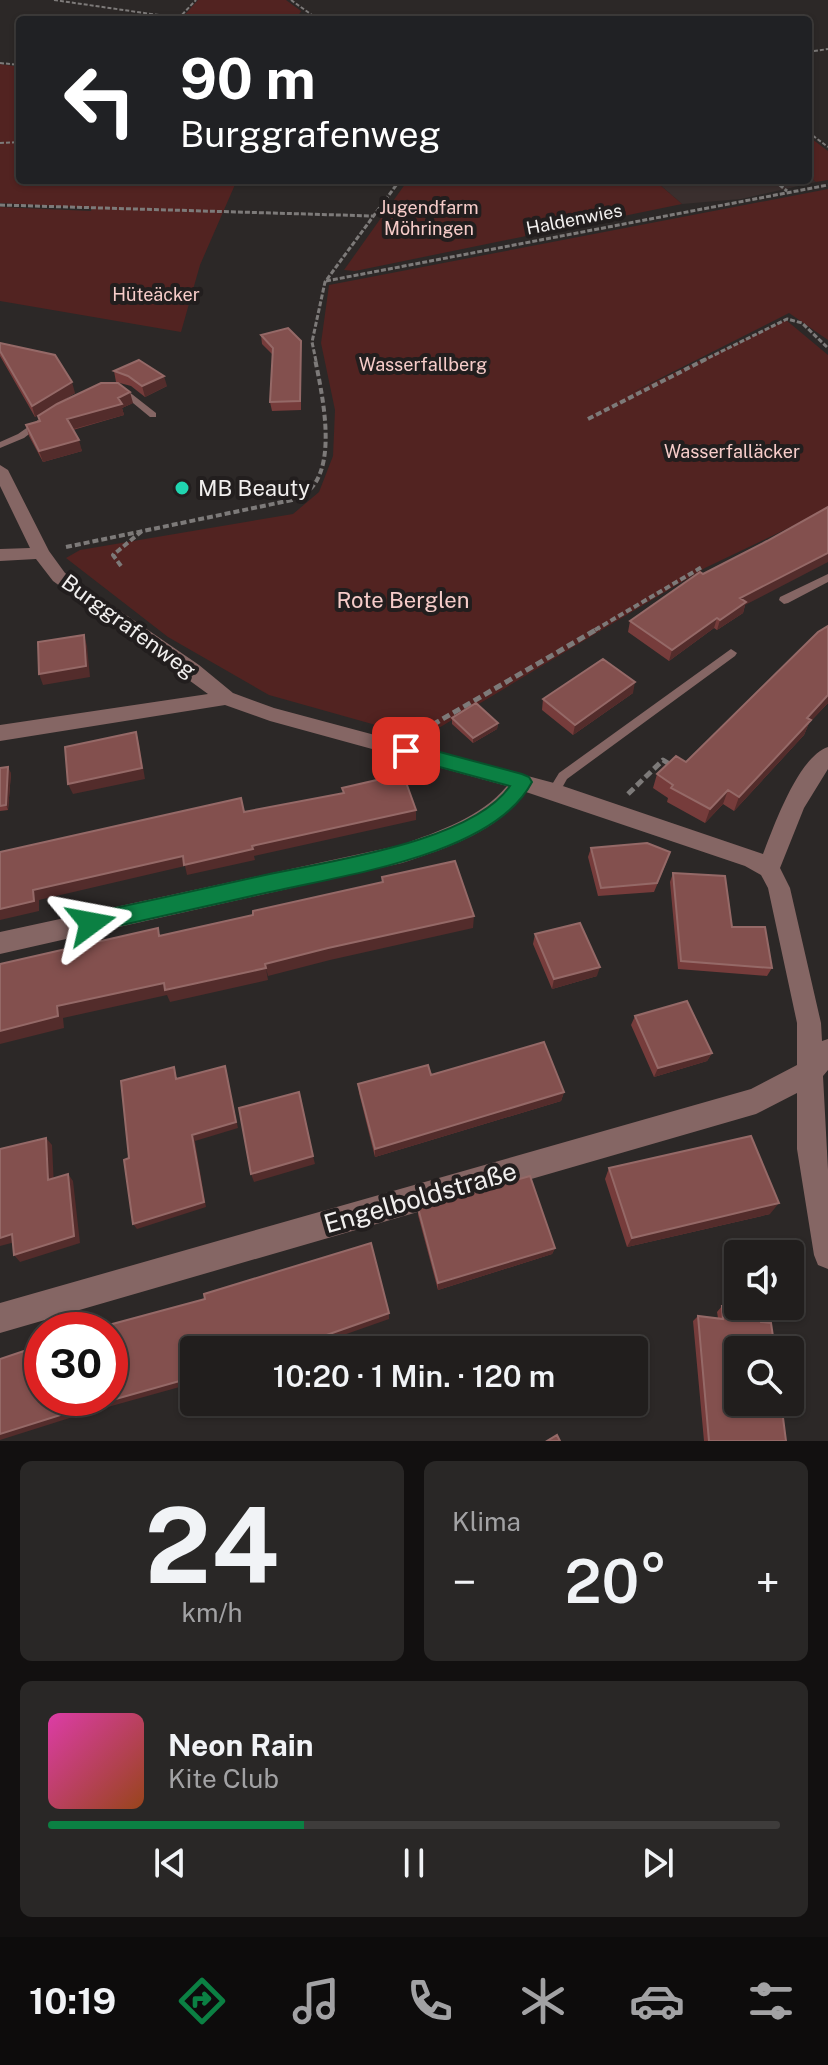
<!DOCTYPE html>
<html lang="de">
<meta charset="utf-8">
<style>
body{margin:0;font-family:"Public Sans",sans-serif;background:#292726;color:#f1f3f6;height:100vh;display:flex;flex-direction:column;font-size:30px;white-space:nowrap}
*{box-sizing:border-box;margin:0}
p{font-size:26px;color:#a2a2a4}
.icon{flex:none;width:44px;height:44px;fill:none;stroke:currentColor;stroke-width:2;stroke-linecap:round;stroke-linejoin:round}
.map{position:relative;height:1441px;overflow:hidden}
.panel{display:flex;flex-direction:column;gap:20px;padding:20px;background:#121010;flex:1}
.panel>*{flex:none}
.guide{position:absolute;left:16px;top:16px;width:796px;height:168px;border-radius:8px;box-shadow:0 2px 6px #0004,0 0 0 2px #3e3c3b;background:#202124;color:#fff;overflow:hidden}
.tools{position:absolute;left:724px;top:1240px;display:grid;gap:16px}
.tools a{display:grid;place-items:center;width:80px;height:80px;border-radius:8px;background:#211e1d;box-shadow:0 2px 6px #0004,0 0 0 2px #3e3c3b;font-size:40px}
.speed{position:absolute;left:24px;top:1312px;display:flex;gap:16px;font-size:40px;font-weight:700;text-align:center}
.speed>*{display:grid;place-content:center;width:104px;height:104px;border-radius:50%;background:#211e1d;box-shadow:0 2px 6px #0004,0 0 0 2px #3e3c3b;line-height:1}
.speed .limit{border:12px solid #d22;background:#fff;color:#111}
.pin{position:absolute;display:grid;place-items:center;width:68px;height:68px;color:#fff;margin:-34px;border-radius:16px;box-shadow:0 4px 12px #0006}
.me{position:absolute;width:88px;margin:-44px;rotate:77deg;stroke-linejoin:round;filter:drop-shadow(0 0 6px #0008)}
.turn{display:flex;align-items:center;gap:28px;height:168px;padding:0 32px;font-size:36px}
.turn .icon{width:104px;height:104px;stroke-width:2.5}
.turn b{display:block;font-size:56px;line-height:68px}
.big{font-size:60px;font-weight:600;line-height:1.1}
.panel .card{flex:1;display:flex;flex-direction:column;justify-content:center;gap:12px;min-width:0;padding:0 28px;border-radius:12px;background:#292726}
.panel .dial{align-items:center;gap:0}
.dial b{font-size:104px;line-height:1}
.song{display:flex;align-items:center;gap:24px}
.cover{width:96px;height:96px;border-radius:12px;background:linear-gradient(135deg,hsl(320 70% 55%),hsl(20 70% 35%))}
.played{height:8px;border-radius:4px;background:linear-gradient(90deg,#0b8043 35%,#3e3c3b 35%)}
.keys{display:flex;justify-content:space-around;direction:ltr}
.heat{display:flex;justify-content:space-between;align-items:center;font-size:44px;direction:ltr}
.panel .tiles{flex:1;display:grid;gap:20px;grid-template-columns:1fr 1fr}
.card:last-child{grid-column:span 2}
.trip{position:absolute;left:180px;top:1336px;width:468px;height:80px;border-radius:8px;background:#211e1d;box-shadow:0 2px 6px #0004,0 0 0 2px #3e3c3b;font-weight:600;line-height:80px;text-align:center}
.tabs{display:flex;height:128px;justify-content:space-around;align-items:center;background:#0d0c0c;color:#a2a2a4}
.tabs .icon{width:56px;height:56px}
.tabs .on{color:#0b8043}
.tabs b{font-size:36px;color:#f1f3f6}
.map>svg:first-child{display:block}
.built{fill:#3a2f2e}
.green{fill:#522321}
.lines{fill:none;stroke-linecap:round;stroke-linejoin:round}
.path-far3{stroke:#7d7a79;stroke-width:2;stroke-dasharray:4 2;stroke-linecap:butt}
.path-far2{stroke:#7d7a79;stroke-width:3;stroke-dasharray:5 2;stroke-linecap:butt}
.path-far1{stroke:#7d7a79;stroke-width:4;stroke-dasharray:6 3;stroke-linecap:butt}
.path{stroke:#7d7a79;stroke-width:5;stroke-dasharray:8 4;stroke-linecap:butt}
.lane{fill:#856664;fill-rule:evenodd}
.street{fill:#856664;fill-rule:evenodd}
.wall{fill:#763c3b}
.shaded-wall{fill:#532c2b}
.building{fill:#83504e;stroke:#956967;stroke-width:2}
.route{fill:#0b8043;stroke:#07532c;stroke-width:2}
.poi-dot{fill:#20d5b0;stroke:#221e1e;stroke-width:3}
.labels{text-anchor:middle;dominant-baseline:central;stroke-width:8;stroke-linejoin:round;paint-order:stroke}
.far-park-label{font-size:18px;fill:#f6ccc9;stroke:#221e1e}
.far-street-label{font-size:18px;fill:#f1efee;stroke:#221e1e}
.poi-label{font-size:22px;fill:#f1efee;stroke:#221e1e;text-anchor:start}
.park-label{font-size:22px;fill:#f6ccc9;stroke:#221e1e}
.street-label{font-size:22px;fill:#f1efee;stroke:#221e1e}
.near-street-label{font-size:26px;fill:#f1efee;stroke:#221e1e}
</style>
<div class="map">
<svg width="828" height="1441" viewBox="0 0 828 1441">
<rect width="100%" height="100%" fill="#2c2827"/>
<path class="built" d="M808,175L816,182L741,199L682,204L659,184L695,180H808Z"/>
<path class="green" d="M198,0H286L301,11L296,20H180Z
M0,64L20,67V180H237L200,265L181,332L0,301V207L91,211L92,208L0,203Z
M808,136L828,151V180L816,182L808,175Z
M408,180H695L660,185L682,204L355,271L344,270Z
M828,189V340L789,313L627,395L786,320L828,355V509L705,568L422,738L269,695L168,637L66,558L80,550L293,514L319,492L333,456L335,410L321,343L329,285Z"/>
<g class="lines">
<path class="path-far3" d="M54,0L179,18
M291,0L319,20
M178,19L196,0
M808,52L828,49
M0,63L20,65
M808,132L828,147
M0,143L20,142"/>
<path class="path-far2" d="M774,180L787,191
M712,184L731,180
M0,205L373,216
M326,281L828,185
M316,361L312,342L325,282L400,180
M702,361L787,319L802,323L828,348"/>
<path class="path-far1" d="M588,419L706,359
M66,547L292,500C298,496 309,492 313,486C336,457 322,393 315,359
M121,566L113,555L142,531
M595,630L702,567"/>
<path class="path" d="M422,731L599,628
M628,794L663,760L674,767"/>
<path class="lane" d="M119,384L156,413V417H150L116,389L115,387Z
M38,420L41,421V425L24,438L0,448V442L18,434Z
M828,574V582L788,603L784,604L779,600L780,597Z
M731,649L737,653L735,656L567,779L558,795H550L548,791L559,773Z"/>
<path class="street" d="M0,465L8,470L49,551L65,573L199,665L233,693L274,708L554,783L763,854C774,826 798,757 828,747V769L804,808L780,868L790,888L821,1023L822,1041L828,1039V1070L823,1076L828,1170V1269L818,1265L814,1255L797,1149V1093L756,1114L0,1333V1303L751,1089L797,1065V1023L768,888L761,875L745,866L526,792C497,832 447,848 402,863L0,954V932L401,845C439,831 480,818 507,786L270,721L225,705L0,741V725L208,694L53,581L36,559L0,561V549L30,548L0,486Z"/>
</g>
<path class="wall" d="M261,335L301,341V410L272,411L270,402L273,355L262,344Z
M0,343L75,393L35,417L0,356Z
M114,371L167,386L145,397L131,386L116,382Z
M133,403L122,408L124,415L73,430L82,451L43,462L29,436L26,425L39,421L38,416Z
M745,605L743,613L717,630L714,628L669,661L628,632L630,621Z
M828,626V703L809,723L804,735L734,811L723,804L705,823L667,802L668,798L653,788L657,774L686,762Z
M633,693L573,735L542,710L543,699Z
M452,718L498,723L497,729L473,743L452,724Z
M0,768L11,773L8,810L0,811Z
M591,848L667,861L654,892L598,896L588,857Z
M673,873L732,927L772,968L767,976L678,969L670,882Z
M535,934L597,976L552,989L533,944Z
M635,1016L712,1053L707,1061L654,1077L631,1025Z
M431,1075L564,1092L561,1101L375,1157L359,1093L358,1084Z
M609,1168L770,1214L627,1247L605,1179Z
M418,1208L555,1248L552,1254L438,1290L418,1215Z
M722,1306L761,1322L786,1441H704L693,1321L698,1316L718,1318L717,1312Z"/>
<path class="shaded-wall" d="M164,376L167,386L145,397L142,386Z
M72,382L75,393L35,417L32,406Z
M130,392L133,403L122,408L124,415L70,430L67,419Z
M79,440L82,451L43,462L39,451Z
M828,553V562L745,605L743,613L717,630L720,620L740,598Z
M717,618L714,628L669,661L672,650Z
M84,635L87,646L90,677L43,685L39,674Z
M635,682L633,693L573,735L575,725Z
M828,695V703L809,723L804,735L734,811L739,797Z
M498,723L497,729L473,743V738Z
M136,732L139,743L145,779L73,794L68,784Z
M8,767L11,773L8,810L6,805Z
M728,790L723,804L705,823L710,809Z
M416,810V820L254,856L255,860L187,875L185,866L39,900V911L0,920V909L33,890L183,856L252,846Z
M474,916L473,928L330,960L268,976L265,964L328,948Z
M600,967L597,976L552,989L554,979Z
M266,968L268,980L170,1002L167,995L63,1018L64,1028L0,1044V1031L57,1006L164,983Z
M712,1053L707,1061L654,1077L658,1068Z
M225,1066L238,1128L195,1141L206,1207L137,1229L133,1224L192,1135Z
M564,1092L561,1101L375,1157V1149Z
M46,1138L52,1145L54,1187L48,1180Z
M313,1156L315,1164L254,1182L251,1174Z
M68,1174L73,1181L80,1243L20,1262L14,1255Z
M779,1203L770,1214L627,1247L632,1238Z
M12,1234L19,1241L0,1246V1238Z
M555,1248L552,1254L438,1290V1283Z
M389,1313V1319L301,1350H284Z
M194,1377V1383L79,1415L0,1440V1434L73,1411Z"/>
<path class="building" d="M288,328L301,341L300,401L270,402L273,348L261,335Z
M0,343L55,355L72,382L32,406L0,351Z
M139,360L164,376L142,386L128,376L114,371Z
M101,383H118L130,392L118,398L122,404L67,419L79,440L39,451L26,425L40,421L38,416L57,404Z
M828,507V553L740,598L746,602L720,620L717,618L672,650L630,621L700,572L703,574L767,541Z
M828,626V695L807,718L811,720L739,797L728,790L710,809L671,788L673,785L657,774L676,756L686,762L818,632Z
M84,635L86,666L39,674L38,642Z
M603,659L635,682L575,725L543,699Z
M476,703L498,723L473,738L452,718Z
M136,732L142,768L68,784L65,747Z
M8,767L6,805L0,806V768Z
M403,774L416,810L252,846L253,849L184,865L183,856L33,890L34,901L0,909V852L241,798L244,812L344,793L342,788Z
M647,843L670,852L657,883L601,888L591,848Z
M455,861L474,916L328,948L265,964L266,968L165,990L164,983L57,1006L58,1016L0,1031V964L158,928L159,936L253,915V911L383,882L382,877Z
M673,873L725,876L732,927H765L772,968L681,961Z
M580,923L600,967L554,979L535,934Z
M687,1001L712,1053L658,1068L635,1016Z
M544,1042L564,1092L375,1149L358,1084L428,1065L431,1075Z
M225,1066L236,1122L192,1135L204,1202L133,1224L124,1160L129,1158L121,1081L174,1067L176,1079Z
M299,1092L313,1156L251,1174L239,1108Z
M751,1136L779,1203L632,1238L609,1168Z
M46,1138L48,1180L68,1174L74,1236L14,1255L12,1234L0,1238V1149Z
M530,1176L555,1248L438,1283L418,1208Z
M371,1243L389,1313L284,1350H194V1377L73,1411L0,1434V1359L42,1345V1398H110V1330H90L205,1299L204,1294Z
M722,1306L759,1310L761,1322L771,1323L775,1350H738V1402H781L786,1441H709L698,1316L723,1319Z
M557,1435L560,1441H547Z"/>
<path class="route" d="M406,743L522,774L529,777L532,782C494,855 344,875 270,892C210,905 151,919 91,932L84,929L81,923L84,916L91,913C149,901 207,888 265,875C329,861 471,842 510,786L399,756L397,751L399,746Z"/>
<circle class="poi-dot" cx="182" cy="488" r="8"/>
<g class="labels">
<g class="far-park-label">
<text x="429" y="207">Jugendfarm<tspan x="429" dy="21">Möhringen</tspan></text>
<text x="156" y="294">Hüteäcker</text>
<text x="423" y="364">Wasserfallberg</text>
<text x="732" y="451">Wasserfalläcker</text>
</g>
<g class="far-street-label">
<text transform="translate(574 219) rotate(-11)">Haldenwies</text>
</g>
<g class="poi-label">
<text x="198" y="488">MB Beauty</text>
</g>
<g class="park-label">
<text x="403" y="600">Rote Berglen</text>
</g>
<g class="street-label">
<text transform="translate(129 626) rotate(36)">Burggrafenweg</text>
</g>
<g class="near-street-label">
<text transform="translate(420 1197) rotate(-16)">Engelboldstraße</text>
</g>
</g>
</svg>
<div class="tools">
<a><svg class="icon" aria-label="sound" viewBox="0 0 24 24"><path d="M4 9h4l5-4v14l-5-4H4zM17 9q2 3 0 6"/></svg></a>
<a><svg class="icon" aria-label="search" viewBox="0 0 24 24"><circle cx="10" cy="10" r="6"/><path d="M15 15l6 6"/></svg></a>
</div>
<div class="speed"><div class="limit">30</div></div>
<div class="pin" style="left:406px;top:751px;background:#d93025"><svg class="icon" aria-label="arrive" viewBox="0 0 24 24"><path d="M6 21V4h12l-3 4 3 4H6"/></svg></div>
<svg class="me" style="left:91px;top:923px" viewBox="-20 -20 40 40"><path d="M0-17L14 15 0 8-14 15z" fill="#0b8043" stroke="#fff" stroke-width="4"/></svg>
<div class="trip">10:20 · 1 Min. · 120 m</div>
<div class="guide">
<div class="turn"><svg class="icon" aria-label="left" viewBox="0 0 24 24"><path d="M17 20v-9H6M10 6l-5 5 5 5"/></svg><div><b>90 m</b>Burggrafenweg</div></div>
</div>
</div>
<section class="panel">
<div class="tiles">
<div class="card dial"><b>24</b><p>km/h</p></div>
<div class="card"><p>Klima</p>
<div class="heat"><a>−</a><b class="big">20°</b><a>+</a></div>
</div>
<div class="card">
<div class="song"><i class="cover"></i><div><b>Neon Rain</b><p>Kite Club</p></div></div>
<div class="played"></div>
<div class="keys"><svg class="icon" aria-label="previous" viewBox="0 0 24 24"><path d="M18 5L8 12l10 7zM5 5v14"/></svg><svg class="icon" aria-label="pause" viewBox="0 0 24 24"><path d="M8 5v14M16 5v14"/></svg><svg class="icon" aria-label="next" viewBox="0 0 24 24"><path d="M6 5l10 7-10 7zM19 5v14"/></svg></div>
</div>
</div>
</section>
<nav class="tabs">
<b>10:19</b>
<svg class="icon on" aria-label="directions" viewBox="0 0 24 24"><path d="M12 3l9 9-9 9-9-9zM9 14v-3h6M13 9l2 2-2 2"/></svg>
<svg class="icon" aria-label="music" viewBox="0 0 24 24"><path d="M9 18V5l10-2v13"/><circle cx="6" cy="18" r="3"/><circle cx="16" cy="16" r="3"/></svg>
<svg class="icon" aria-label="phone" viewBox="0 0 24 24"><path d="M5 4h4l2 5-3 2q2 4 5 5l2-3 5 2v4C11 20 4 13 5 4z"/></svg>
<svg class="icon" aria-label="climate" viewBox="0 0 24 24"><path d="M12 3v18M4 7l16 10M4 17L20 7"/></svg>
<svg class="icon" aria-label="car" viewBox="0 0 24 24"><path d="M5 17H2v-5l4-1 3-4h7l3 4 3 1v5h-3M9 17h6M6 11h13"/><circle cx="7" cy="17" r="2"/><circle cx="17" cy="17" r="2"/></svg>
<svg class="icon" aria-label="filters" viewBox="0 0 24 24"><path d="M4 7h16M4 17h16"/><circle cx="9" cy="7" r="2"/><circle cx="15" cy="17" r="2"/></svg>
</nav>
